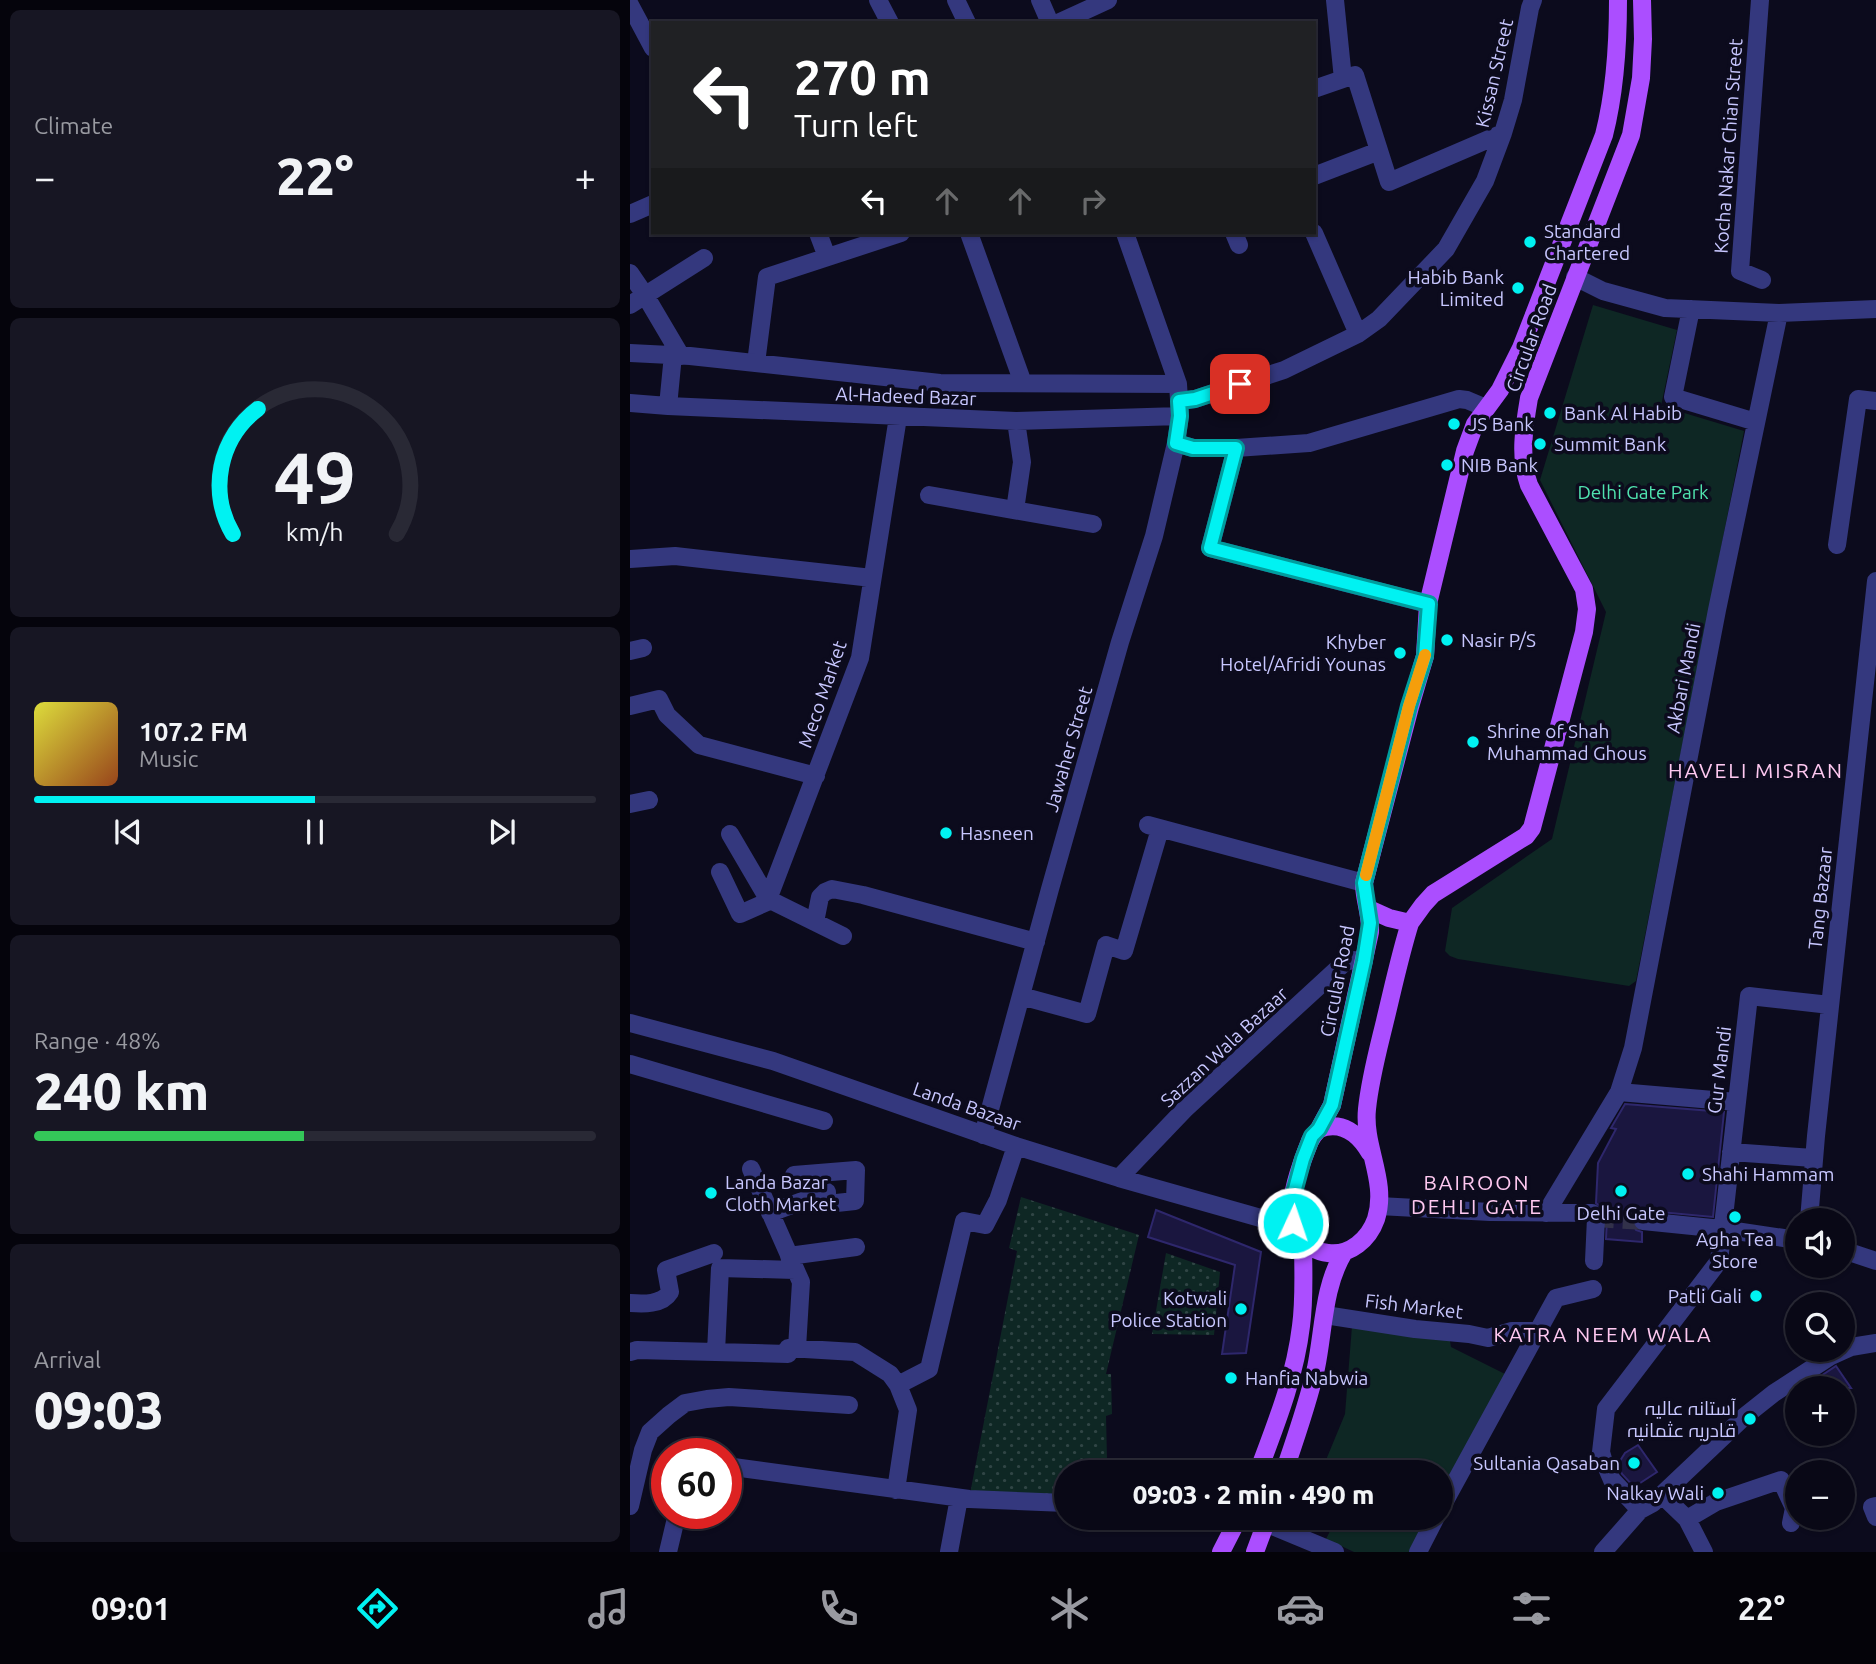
<!DOCTYPE html>
<meta charset="utf-8">
<style>
body{margin:0;font-family:Ubuntu,Cairo,sans-serif;background:#171623;color:#f1f3f6;height:100vh;display:flex;flex-direction:column;font-size:26px;white-space:nowrap}
*{box-sizing:border-box;margin:0}
p{font-size:23px;color:#999aa1}
.icon{flex:none;width:38px;height:38px;fill:none;stroke:currentColor;stroke-width:2;stroke-linecap:round;stroke-linejoin:round}
.map{position:relative;flex:1;overflow:hidden}
.side{display:flex;flex-direction:column;gap:10px;padding:10px;background:#05040c;width:630px}
.side>*{flex:none}
.guide{position:absolute;left:21px;top:21px;width:665px;height:214px;border-radius:0px;box-shadow:0 2px 5px #0004,0 0 0 2px #292935;background:#202124;color:#fff;overflow:hidden}
.controls{position:absolute;left:1155px;top:1208px;display:grid;gap:14px}
.controls a{display:grid;place-items:center;width:70px;height:70px;border-radius:50%;background:#090816;box-shadow:0 2px 5px #0004,0 0 0 2px #292935;font-size:35px}
.speed{position:absolute;left:21px;top:1438px;display:flex;gap:14px;font-size:35px;font-weight:700;text-align:center}
.speed>*{display:grid;place-content:center;width:91px;height:91px;border-radius:50%;background:#090816;box-shadow:0 2px 5px #0004,0 0 0 2px #292935;line-height:1}
.speed .limit{border:10px solid #d22;background:#fff;color:#111}
.pin{position:absolute;display:grid;place-items:center;width:60px;height:60px;color:#fff;margin:-30px;border-radius:14px;box-shadow:0 4px 10px #0006}
.me{position:absolute;width:77px;margin:-38px;rotate:3deg;stroke-linejoin:round;filter:drop-shadow(0 0 5px #0008)}
.turn{display:flex;align-items:center;gap:24px;height:147px;padding:0 28px;font-size:32px}
.turn .icon{width:91px;height:91px;stroke-width:2.5}
.turn b{display:block;font-size:49px;line-height:60px}
.lanes{display:flex;align-items:center;height:66px;padding:0 28px;background:#0003;justify-content:center;gap:35px;direction:ltr}
.lanes .off{opacity:.35}
.big{font-size:52px;font-weight:800;line-height:1.1}
.side .tile{flex:1;display:flex;flex-direction:column;justify-content:center;gap:10px;min-width:0;padding:0 24px;border-radius:10px;background:#171623}
.side .dial{align-items:center;gap:0}
.dial svg{height:182px;overflow:visible;fill:none;stroke:#292935;stroke-width:7;stroke-linecap:round;text-anchor:middle}
.dial text{fill:#f1f3f6;stroke:none}
.song{display:flex;align-items:center;gap:21px}
.cover{width:84px;height:84px;border-radius:10px;background:linear-gradient(135deg,hsl(60 70% 55%),hsl(20 70% 35%))}
.played{height:7px;border-radius:4px;background:linear-gradient(90deg,#00f2f2 50%,#292935 50%)}
.keys{display:flex;justify-content:space-around;direction:ltr}
.heat{display:flex;justify-content:space-between;align-items:center;font-size:38px;direction:ltr}
.charge{height:10px;border-radius:5px;background:linear-gradient(90deg,#34c759 48%,#292935 0)}
.trip{position:absolute;left:424px;top:1460px;width:399px;height:70px;border-radius:35px;background:#090816;box-shadow:0 2px 5px #0004,0 0 0 2px #292935;font-weight:800;line-height:70px;text-align:center}
.tab-bar{display:flex;height:112px;justify-content:space-around;align-items:center;background:#040309;color:#999aa1}
.tab-bar .icon{width:49px;height:49px}
.tab-bar .selected{color:#00f2f2}
.tab-bar b{font-size:32px;color:#f1f3f6}
main{display:flex;flex:1;min-height:0}
.map>svg:first-child{display:block}
.grass{fill:url(#grass-dots)}
.green{fill:#0e2724}
.building{fill:#1a163f;stroke:#2e276c;stroke-width:2}
.lines{fill:none;stroke-linecap:round;stroke-linejoin:round}
.minor-tunnel{stroke:#32314a;stroke-width:18;stroke-dasharray:18 9;stroke-linecap:butt}
.minor{stroke:#34387e;stroke-width:18}
.major{stroke:#ab4eff;stroke-width:18}
.route-casing{stroke:#009d9d;stroke-width:18}
.route{stroke:#00f2f2;stroke-width:12}
.slow{stroke:#f59e0b;stroke-width:12}
.poi-dot{fill:#00f2f2;stroke:#0c0b1d;stroke-width:2.5}
.labels{text-anchor:middle;dominant-baseline:central;stroke-width:7;stroke-linejoin:round;paint-order:stroke}
.street-label{font-size:19px;fill:#c8c7ff;stroke:#0c0b1d}
.poi-label{font-size:19px;fill:#c8c7ff;stroke:#0c0b1d;text-anchor:start}
.park-label{font-size:19px;fill:#50e3af;stroke:#0c0b1d}
.neighbourhood-label{font-size:21px;letter-spacing:2px;fill:#ffc9f1;stroke:#0c0b1d}
</style>
<main>
<section class="side">
<div class="tile"><p>Climate</p>
<div class="heat"><a>−</a><b class="big">22°</b><a>+</a></div>
</div>
<div class="tile dial"><svg viewBox="0 0 100 80">
<path d="M14 69A42 42 0 1 1 86 69"/>
<path d="M14 69A42 42 0 0 1 25 14" stroke="#00f2f2"/>
<text x="50" y="56" font-size="32" font-weight="700">49</text>
<text x="50" y="72" font-size="11">km/h</text>
</svg></div>
<div class="tile">
<div class="song"><i class="cover"></i><div><b>107.2 FM</b><p>Music</p></div></div>
<div class="played"></div>
<div class="keys"><svg class="icon" aria-label="previous" viewBox="0 0 24 24"><path d="M18 5L8 12l10 7zM5 5v14"/></svg><svg class="icon" aria-label="pause" viewBox="0 0 24 24"><path d="M8 5v14M16 5v14"/></svg><svg class="icon" aria-label="next" viewBox="0 0 24 24"><path d="M6 5l10 7-10 7zM19 5v14"/></svg></div>
</div>
<div class="tile"><p>Range · 48%</p><b class="big">240 km</b><div class="charge"></div></div>
<div class="tile"><p>Arrival</p><b class="big">09:03</b></div>
</section>
<div class="map">
<svg width="1246" height="1552" viewBox="0 0 1246 1552">
<defs>
<pattern id="grass-dots" width="8" height="8" patternUnits="userSpaceOnUse" patternTransform="scale(1.75)"><rect width="8" height="8" fill="#0e2724"/><path d="M2 2h.1M6 6h.1" fill="none" stroke="#304545" stroke-width="1.8" stroke-linecap="round"/></pattern>
</defs>
<rect width="100%" height="100%" fill="#0c0b1d"/>
<path class="grass" d="M391,1197L509,1235L476,1374H481L482,1414L476,1416L477,1460L474,1472H436V1503L339,1499L387,1251L379,1248Z
M536,1253L590,1272L584,1335L522,1334Z"/>
<path class="green" d="M963,305L1047,330L1031,406L1114,431L1006,981L999,986L828,959L820,956L815,951L822,908L922,839L976,612L910,480Z
M722,1326L819,1335L821,1347L883,1378L810,1508V1472H691L715,1414Z
M674,1517H805L786,1552H724L696,1539L702,1527Z"/>
<path class="building" d="M995,1104L1094,1112L1083,1217L1009,1210L1004,1214L1002,1221L1006,1230L1012,1232V1242L976,1239L977,1218L975,1211L966,1203L968,1163L986,1129L981,1128Z
M526,1210L631,1252L616,1353L592,1354L605,1265L518,1237Z
M1206,1366L1221,1388H1191L1185,1380Z
M1008,1445L1027,1472L1004,1487L992,1474L988,1464L995,1453Z"/>
<g class="lines">
<path class="minor-tunnel" d="M966,1218L1013,1221"/>
<path class="minor" d="M248,0L260,23
M326,0L337,23
M410,0L420,23
M705,0L713,79L725,75L759,182L873,133
M1130,0L1110,271L1132,280
M0,5L23,48
M428,23L478,0
M684,89L713,79
M684,176L749,151
M0,214L23,204
M188,233L197,257
M339,233L393,383
M604,233L609,245
M684,233L728,334
M0,273L15,295L51,356
M945,277L973,291L1035,308L1149,313L1246,309
M0,305L74,258
M1061,309L1043,397L1126,422
M0,353L60,356L310,383L548,384
M126,363L137,277L271,233
M549,401L565,399L654,370L728,334L749,319L816,249L855,181L873,133L883,100L900,8L903,0
M0,403L38,406L386,421L550,416
M38,406L43,355
M546,443L563,448H606L679,443L829,399L837,400L856,408
M606,448L580,548L798,604
M299,495L463,524
M385,510L392,462L386,421
M1207,545L1228,399L1246,401
M0,559L45,556L242,578
M0,651L13,648
M0,706L29,699L37,715L69,745L186,776
M0,804L19,800
M518,825L734,883
M100,834L138,899L213,936
M90,872L110,914L137,902L230,658L268,417
M185,922L190,897L195,892L202,889L233,895L406,942
M391,996L457,1014L476,945L494,951L530,829
M0,1023L143,1061L386,1146L489,1178L634,1219L644,1220L662,1218
M0,1064L194,1121
M989,1092L1107,1102
M353,1135L420,889L490,642L524,536L546,443L550,416L548,384L495,233
M1101,1152L1183,1158
M121,1169L171,1282L167,1348
M489,1178L556,1108L715,962L722,960L734,961
M749,1206L860,1212L962,1213L966,1218L964,1261
M140,1213L197,1192V1204L225,1201L226,1170L164,1175
M916,1213L989,1092L1003,1048L1087,610L1149,313
M1179,1220L1186,1136L1246,581
M1013,1221L1092,1229L1167,1240
M1213,1250L1246,1261
M159,1256L226,1247
M0,1303C13,1304 32,1305 40,1292L36,1270L84,1253
M695,1315L785,1329L839,1334L858,1338L882,1331H908
M0,1352L7,1350L158,1354V1348L225,1352L260,1374L268,1385L278,1410L266,1490
M86,1352L90,1268L165,1270
M268,1385L299,1369L334,1221L355,1225L368,1200L386,1146
M96,1466L339,1499L436,1503
M1032,1495L1057,1519L1074,1552
M0,1506L13,1450L20,1432L39,1415L55,1403L77,1399L99,1397L219,1405
M1246,1506L1242,1507L1246,1517
M810,1510L926,1298L963,1289
M1010,1510L982,1480L973,1459L971,1452L976,1409L1089,1261L1119,996L1200,1005
M522,1517L529,1520
M621,1517L705,1552
M1057,1519L1086,1502L1151,1480L1164,1508L1161,1523
M38,1552L47,1514
M319,1552L329,1498
M788,1552L806,1517
M973,1552L1010,1510L1023,1503L1115,1416L1144,1393L1201,1356L1221,1347L1246,1343"/>
<path class="major" d="M988,0C988,45 985,92 974,135L891,348L870,390L845,424L835,451L798,604L795,656L780,707L734,883C734,900 741,915 740,932L702,1105L689,1129L683,1136L680,1141C672,1161 658,1198 662,1218C663,1225 668,1231 672,1237C678,1246 687,1252 698,1253C720,1256 739,1239 746,1219C758,1181 733,1147 737,1109C740,1079 748,1050 755,1021C763,988 770,955 780,923L793,905L803,894L896,836L902,828L954,632L957,609L954,589L899,485C889,458 894,427 899,398L1001,135L1011,78L1013,39L1012,0
M739,909L759,918L780,923
M689,1129C712,1120 729,1134 740,1153
M628,1472C646,1424 665,1377 671,1326C675,1297 673,1268 673,1239
M654,1472C666,1437 678,1403 686,1368C694,1329 693,1287 714,1252
M591,1552L609,1517
M625,1552L638,1517"/>
</g>
<g class="lines">
<g class="route-casing">
<path id="route" d="M610,384L565,399L549,401L550,416L546,443L563,448H606L580,548L799,604L795,656L779,706L734,883L740,923L734,961L702,1105L689,1129L682,1136L673,1159L662,1200L661,1214L663,1223"/>
</g>
<use href="#route" class="route"/>
<path class="slow" d="M736,875L779,706L795,655"/>
</g>
<g class="poi-dot">
<circle cx="900" cy="242" r="7"/>
<circle cx="888" cy="288" r="7"/>
<circle cx="920" cy="413" r="7"/>
<circle cx="824" cy="424" r="7"/>
<circle cx="910" cy="444" r="7"/>
<circle cx="817" cy="465" r="7"/>
<circle cx="817" cy="640" r="7"/>
<circle cx="770" cy="653" r="7"/>
<circle cx="843" cy="742" r="7"/>
<circle cx="316" cy="833" r="7"/>
<circle cx="1058" cy="1174" r="7"/>
<circle cx="991" cy="1191" r="7"/>
<circle cx="81" cy="1193" r="7"/>
<circle cx="1105" cy="1217" r="7"/>
<circle cx="1126" cy="1296" r="7"/>
<circle cx="611" cy="1309" r="7"/>
<circle cx="601" cy="1378" r="7"/>
<circle cx="1120" cy="1419" r="7"/>
<circle cx="1004" cy="1463" r="7"/>
<circle cx="1088" cy="1493" r="7"/>
</g>
<g class="labels">
<g class="street-label">
<text transform="translate(864 73) rotate(-77)">Kissan Street</text>
<text transform="translate(1098 146) rotate(-86)">Kocha Nakar Chian Street</text>
<text transform="translate(901 338) rotate(-70)">Circular Road</text>
<text transform="translate(276 396) rotate(2)">Al-Hadeed Bazar</text>
<text transform="translate(1053 678) rotate(-79)">Akbari Mandi</text>
<text transform="translate(192 694) rotate(-71)">Meco Market</text>
<text transform="translate(438 749) rotate(-74)">Jawaher Street</text>
<text transform="translate(1190 898) rotate(-84)">Tang Bazaar</text>
<text transform="translate(707 981) rotate(-79)">Circular Road</text>
<text transform="translate(594 1047) rotate(-43)">Sazzan Wala Bazaar</text>
<text transform="translate(1089 1070) rotate(-83)">Gur Mandi</text>
<text transform="translate(337 1106) rotate(19)">Landa Bazaar</text>
<text transform="translate(784 1306) rotate(7)">Fish Market</text>
</g>
<g class="poi-label">
<text x="914" y="231">Standard<tspan x="914" dy="22">Chartered</tspan></text>
<text x="874" y="277" text-anchor="end">Habib Bank<tspan x="874" dy="22">Limited</tspan></text>
<text x="934" y="413">Bank Al Habib</text>
<text x="838" y="424">JS Bank</text>
<text x="924" y="444">Summit Bank</text>
<text x="831" y="465">NIB Bank</text>
<text x="831" y="640">Nasir P/S</text>
<text x="756" y="642" text-anchor="end">Khyber<tspan x="756" dy="22">Hotel/Afridi Younas</tspan></text>
<text x="857" y="731">Shrine of Shah<tspan x="857" dy="22">Muhammad Ghous</tspan></text>
<text x="330" y="833">Hasneen</text>
<text x="1072" y="1174">Shahi Hammam</text>
<text x="95" y="1182">Landa Bazar<tspan x="95" dy="22">Cloth Market</tspan></text>
<text x="991" y="1213" text-anchor="middle">Delhi Gate</text>
<text x="1105" y="1239" text-anchor="middle">Agha Tea<tspan x="1105" dy="22">Store</tspan></text>
<text x="1112" y="1296" text-anchor="end">Patli Gali</text>
<text x="597" y="1298" text-anchor="end">Kotwali<tspan x="597" dy="22">Police Station</tspan></text>
<text x="615" y="1378">Hanfia Nabwia</text>
<text x="1106" y="1408" text-anchor="end">آستانہ عالیہ<tspan x="1106" dy="22">قادریہ عثمانیہ</tspan></text>
<text x="990" y="1463" text-anchor="end">Sultania Qasaban</text>
<text x="1074" y="1493" text-anchor="end">Nalkay Wali</text>
</g>
<g class="park-label">
<text x="1013" y="492">Delhi Gate Park</text>
</g>
<g class="neighbourhood-label">
<text x="1126" y="770">HAVELI MISRAN</text>
<text x="847" y="1182">BAIROON<tspan x="847" dy="24">DEHLI GATE</tspan></text>
<text x="973" y="1334">KATRA NEEM WALA</text>
</g>
</g>
</svg>
<div class="controls">
<a><svg class="icon" aria-label="sound" viewBox="0 0 24 24"><path d="M4 9h4l5-4v14l-5-4H4zM17 9q2 3 0 6"/></svg></a>
<a><svg class="icon" aria-label="search" viewBox="0 0 24 24"><circle cx="10" cy="10" r="6"/><path d="M15 15l6 6"/></svg></a>
<a>+</a>
<a>−</a>
</div>
<div class="speed"><div class="limit">60</div></div>
<div class="pin" style="left:610px;top:384px;background:#d93025"><svg class="icon" aria-label="arrive" viewBox="0 0 24 24"><path d="M6 21V4h12l-3 4 3 4H6"/></svg></div>
<svg class="me" style="left:663px;top:1223px" viewBox="-20 -20 40 40"><circle r="17" fill="#00f2f2" stroke="#fff" stroke-width="3"/><path d="M0-11L8 9 0 5-8 9z" fill="#fff"/></svg>
<div class="trip">09:03 · 2 min · 490 m</div>
<div class="guide">
<div class="turn"><svg class="icon" aria-label="left" viewBox="0 0 24 24"><path d="M17 20v-9H6M10 6l-5 5 5 5"/></svg><div><b>270 m</b>Turn left</div></div>
<div class="lanes"><svg class="icon" aria-label="left" viewBox="0 0 24 24"><path d="M17 20v-9H6M10 6l-5 5 5 5"/></svg><svg class="icon off" aria-label="ahead" viewBox="0 0 24 24"><path d="M12 20V5M6 11l6-6 6 6"/></svg><svg class="icon off" aria-label="ahead" viewBox="0 0 24 24"><path d="M12 20V5M6 11l6-6 6 6"/></svg><svg class="icon off" aria-label="right" viewBox="0 0 24 24"><path d="M7 20v-9h11M14 6l5 5-5 5"/></svg></div>
</div>
</div>
</main>
<nav class="tab-bar">
<b>09:01</b>
<svg class="icon selected" aria-label="directions" viewBox="0 0 24 24"><path d="M12 3l9 9-9 9-9-9zM9 14v-3h6M13 9l2 2-2 2"/></svg>
<svg class="icon" aria-label="music" viewBox="0 0 24 24"><path d="M9 18V5l10-2v13"/><circle cx="6" cy="18" r="3"/><circle cx="16" cy="16" r="3"/></svg>
<svg class="icon" aria-label="phone" viewBox="0 0 24 24"><path d="M5 4h4l2 5-3 2q2 4 5 5l2-3 5 2v4C11 20 4 13 5 4z"/></svg>
<svg class="icon" aria-label="climate" viewBox="0 0 24 24"><path d="M12 3v18M4 7l16 10M4 17L20 7"/></svg>
<svg class="icon" aria-label="car" viewBox="0 0 24 24"><path d="M5 17H2v-5l4-1 3-4h7l3 4 3 1v5h-3M9 17h6M6 11h13"/><circle cx="7" cy="17" r="2"/><circle cx="17" cy="17" r="2"/></svg>
<svg class="icon" aria-label="filters" viewBox="0 0 24 24"><path d="M4 7h16M4 17h16"/><circle cx="9" cy="7" r="2"/><circle cx="15" cy="17" r="2"/></svg>
<b>22°</b>
</nav>
